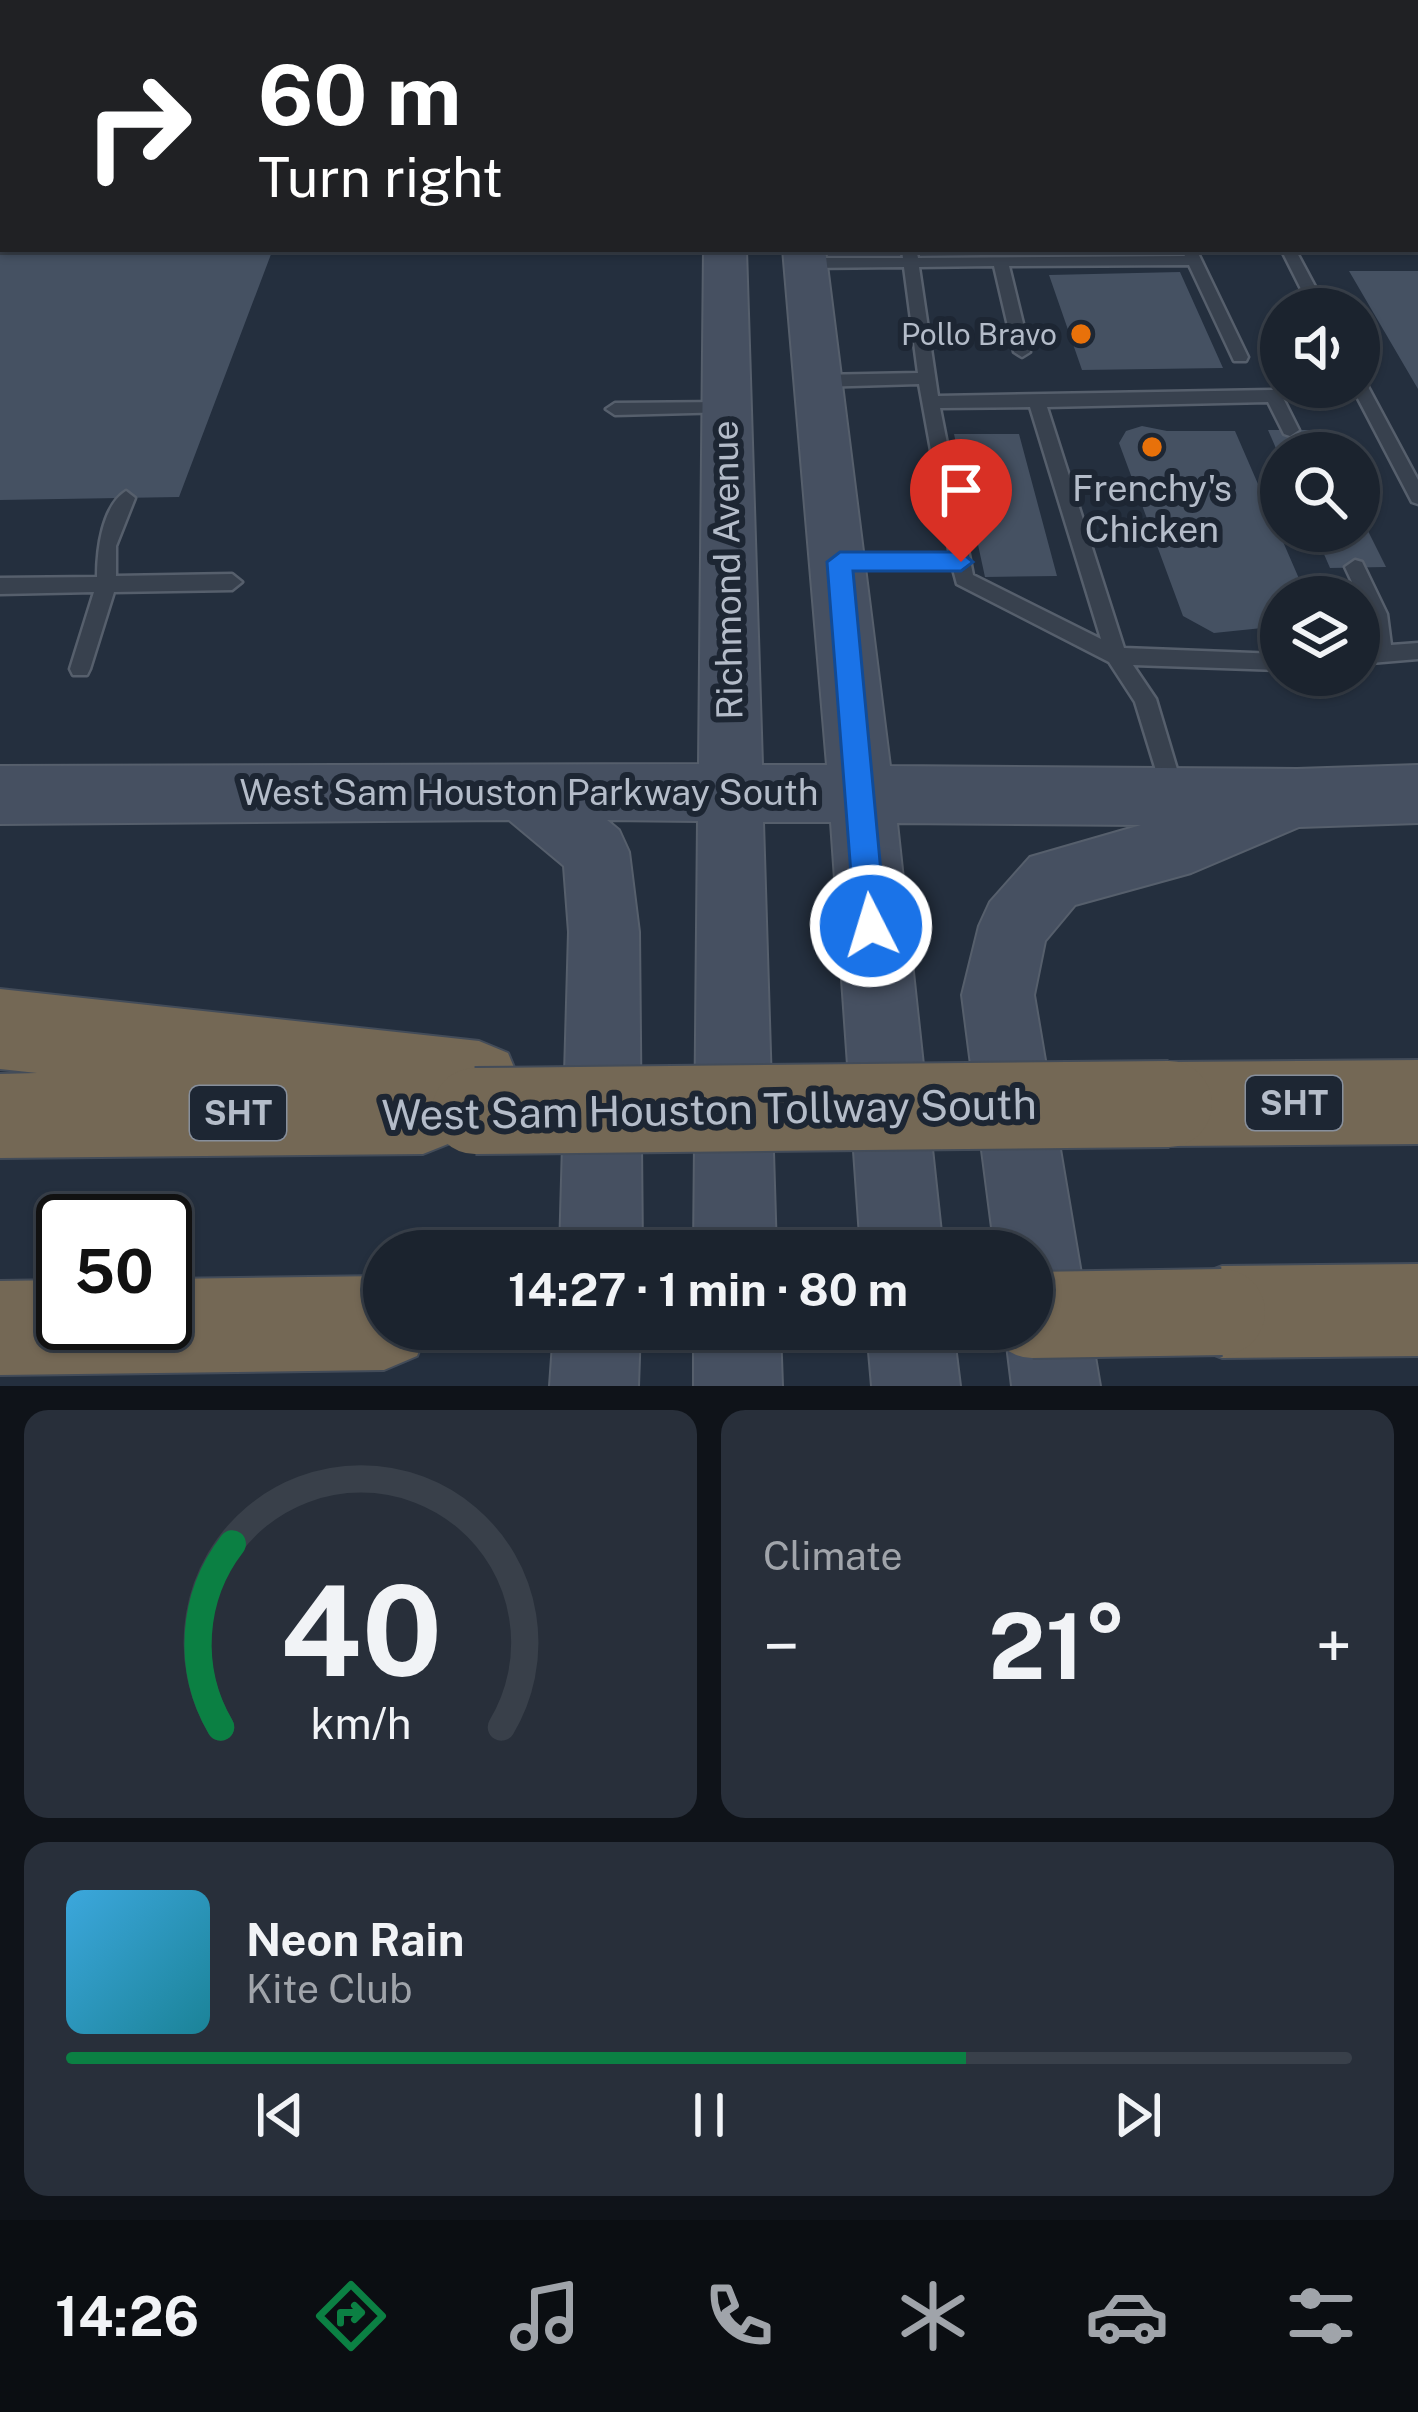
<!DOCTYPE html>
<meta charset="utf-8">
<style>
body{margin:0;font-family:"Public Sans",sans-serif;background:#282f3a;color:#f1f3f6;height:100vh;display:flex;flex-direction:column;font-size:45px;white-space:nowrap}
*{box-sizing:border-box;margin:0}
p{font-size:39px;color:#a0a4aa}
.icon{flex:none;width:66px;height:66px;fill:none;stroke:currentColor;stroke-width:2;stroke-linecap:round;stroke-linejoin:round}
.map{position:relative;height:1386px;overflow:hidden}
.panel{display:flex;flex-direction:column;gap:24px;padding:24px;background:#0f1319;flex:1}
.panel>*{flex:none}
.hud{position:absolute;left:0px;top:0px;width:1419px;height:252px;box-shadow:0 3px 9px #0004,0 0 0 3px #39404a;background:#202124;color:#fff;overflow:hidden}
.controls{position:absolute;left:1260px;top:288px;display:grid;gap:24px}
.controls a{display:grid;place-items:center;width:120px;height:120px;border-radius:50%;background:#1b232e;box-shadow:0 3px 9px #0004,0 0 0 3px #39404a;font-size:60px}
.speed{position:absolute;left:36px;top:1194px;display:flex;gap:24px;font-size:60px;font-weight:700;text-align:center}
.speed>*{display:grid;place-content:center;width:156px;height:156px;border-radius:50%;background:#1b232e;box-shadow:0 3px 9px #0004,0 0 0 3px #39404a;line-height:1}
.speed .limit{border:6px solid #111;border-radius:18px;background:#fff;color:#111}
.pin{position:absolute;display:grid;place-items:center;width:102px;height:102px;color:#fff;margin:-123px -51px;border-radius:50% 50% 50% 0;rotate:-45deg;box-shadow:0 0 12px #0007}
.pin .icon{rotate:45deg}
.me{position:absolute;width:132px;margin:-66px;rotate:355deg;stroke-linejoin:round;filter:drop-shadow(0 0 9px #0008)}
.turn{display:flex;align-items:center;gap:42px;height:252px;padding:0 60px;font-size:54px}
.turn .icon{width:156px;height:156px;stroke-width:2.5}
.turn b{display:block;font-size:84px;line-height:102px}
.big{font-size:90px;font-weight:700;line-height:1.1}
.panel .tile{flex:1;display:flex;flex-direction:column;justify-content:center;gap:18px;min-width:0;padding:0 42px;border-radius:24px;background:#282f3a}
.panel .dial{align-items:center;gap:0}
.dial svg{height:312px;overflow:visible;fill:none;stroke:#39404a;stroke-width:7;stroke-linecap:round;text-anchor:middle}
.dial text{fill:#f1f3f6;stroke:none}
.song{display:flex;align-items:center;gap:36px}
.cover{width:144px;height:144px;border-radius:18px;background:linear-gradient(135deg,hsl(200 70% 55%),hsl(190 70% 35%))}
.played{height:12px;border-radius:6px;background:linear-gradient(90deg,#0b8043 70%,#39404a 70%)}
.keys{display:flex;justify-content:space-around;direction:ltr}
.heat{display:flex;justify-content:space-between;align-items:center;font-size:66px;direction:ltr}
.panel .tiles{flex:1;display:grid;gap:24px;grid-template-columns:1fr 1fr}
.tile:last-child{grid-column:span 2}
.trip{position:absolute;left:363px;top:1230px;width:690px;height:120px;border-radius:60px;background:#1b232e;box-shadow:0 3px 9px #0004,0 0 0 3px #39404a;font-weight:700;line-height:120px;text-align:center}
.tabs{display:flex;height:192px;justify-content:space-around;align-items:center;background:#0b0e12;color:#a0a4aa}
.tabs .icon{width:84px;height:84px}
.tabs .selected{color:#0b8043}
.tabs b{font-size:54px;color:#f1f3f6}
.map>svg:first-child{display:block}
.building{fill:#455162}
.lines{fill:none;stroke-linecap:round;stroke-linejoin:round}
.lane-casing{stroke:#565f6c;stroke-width:5}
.secondary-casing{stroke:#565f6c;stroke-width:4}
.highway-casing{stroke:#434c59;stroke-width:4}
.lane{fill:#38414e;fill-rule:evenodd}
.secondary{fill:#465061;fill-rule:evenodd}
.highway{fill:#746855;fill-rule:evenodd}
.highway-bridge-casing{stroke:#434c59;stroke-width:90;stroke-linecap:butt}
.highway-bridge{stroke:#746855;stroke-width:86}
.route{fill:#1a73e8;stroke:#114b97;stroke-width:3}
.food-dot{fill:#e8710a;stroke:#1d2633;stroke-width:4.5}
.labels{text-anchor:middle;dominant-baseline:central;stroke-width:12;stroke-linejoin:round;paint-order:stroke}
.far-poi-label{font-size:30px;fill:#b4bcc9;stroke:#1d2633;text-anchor:end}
.shield{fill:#1d2633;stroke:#878f9c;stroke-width:3}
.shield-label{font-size:33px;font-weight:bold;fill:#b4bcc9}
.poi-label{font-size:36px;fill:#b4bcc9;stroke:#1d2633}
.street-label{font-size:36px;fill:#b4bcc9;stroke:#1d2633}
.near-street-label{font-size:42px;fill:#b4bcc9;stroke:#1d2633}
</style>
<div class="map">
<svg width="1418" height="1386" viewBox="0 0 1418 1386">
<rect width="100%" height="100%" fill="#242f3e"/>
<path class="building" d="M0,249H273L179,497L0,500Z
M1349,271H1418V389Z
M1180,272L1223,368L1082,370L1049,275Z
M1142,426L1167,431H1235L1307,597H1281V626L1214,633L1183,616L1119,443L1126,431Z
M1268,430H1317L1329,453H1278Z
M954,434H1019L1057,576L985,577Z
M1359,513L1386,567L1330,568L1314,531H1359Z"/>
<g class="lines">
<g class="lane-casing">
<path id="lane" d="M190,0H202L188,3Z
M425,0L421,3L263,1L264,0Z
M1416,197H1418V208H1416Z
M1416,230H1418V238H1416Z
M902,249H916L918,258L1185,256L1182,249H1196L1248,357L1246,361H1234L1189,265L1009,266L1030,352L1022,357L1014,352L994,266L919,267L938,396L1274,390L1280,392L1299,430L1290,436L1284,434L1268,402L1047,407L1124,648L1281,654V670L1133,665L1156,699L1185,796L1182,803L1174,806L1166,803L1135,702L1109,662L957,584L953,569H840L830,562L840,555H950L919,384L818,387L810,381L818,375L918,373L904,267L805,268L797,263L805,258H903ZM1030,407L1101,639L973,575L940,408Z
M1281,249H1295L1327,309H1311Z
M1359,379L1367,385L1418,480V504L1412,502L1352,387H1359Z
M725,402L731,404V412L615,415L606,409L615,403Z
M126,491L135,498L116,546V576L232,574L242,582L232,590L114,592L90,669L87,675H73L70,669L94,592L0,594V578L97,577C97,550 102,506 126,491Z
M1355,560L1362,562L1387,614L1391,645L1418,643V659L1359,664V648L1371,647L1367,614L1345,567Z"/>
</g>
<g class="secondary-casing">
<path id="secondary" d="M707,0H739V3H707Z
M763,0H795V3H763Z
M0,141H3V165H0Z
M1416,146H1418V170H1416Z
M704,249H746L762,765H827L783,249H825L890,766L1297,769L1418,765V823L1299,827L1191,873L1075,905L1045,941L1034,995L1100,1386H1012L1005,1329H1032V1251H995L962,995L979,926L990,902L1030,857L1141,825L897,823L943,1251H861L831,822H763L776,1251H694L698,821L607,820L619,830L629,852L639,932L642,1251H560L569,932L564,866L509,820L0,824V766L699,764Z
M554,1329H640L638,1386H550Z
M694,1329H780L782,1386H694Z
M867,1329H953L960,1386H872Z"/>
</g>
<g class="highway-casing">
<path id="highway" d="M0,989L479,1041L508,1053L520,1082L508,1111L479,1123L461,1121L453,1142L423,1154L0,1158V1074L37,1073L0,1069Z
M1418,1060V1144L1169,1146L1139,1134L1127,1104L1139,1074L1169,1062Z
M1418,1264V1356L1222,1358L1189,1345L1176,1312L1189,1279L1222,1266Z
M384,1276V1329H428L417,1356L384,1370L0,1375V1281L63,1280V1323H165V1279Z"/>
</g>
<use href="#lane" class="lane"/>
<use href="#secondary" class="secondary"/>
<use href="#highway" class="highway"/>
<g class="highway-bridge-casing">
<path id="highway-bridge" d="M475,1111L1169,1104
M1032,1315L1222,1312"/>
</g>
<use href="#highway-bridge" class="highway-bridge"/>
</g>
<path class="route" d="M840,552H961L973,562L961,571H853L886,926L882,937L871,942L859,937L855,926L827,562Z"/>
<g class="food-dot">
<circle cx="1081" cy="334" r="12"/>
<circle cx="1152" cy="447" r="12"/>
</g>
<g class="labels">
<g class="far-poi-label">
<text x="1057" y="334">Pollo Bravo</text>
</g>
<g class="shield">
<rect x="1246" y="1076" width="96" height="54" rx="9"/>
<rect x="190" y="1086" width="96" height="54" rx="9"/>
</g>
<g class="shield-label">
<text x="1294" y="1103">SHT</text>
<text x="238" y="1113">SHT</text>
</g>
<g class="poi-label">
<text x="1152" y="488">Frenchy's<tspan x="1152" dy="41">Chicken</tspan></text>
</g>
<g class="street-label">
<text transform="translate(727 570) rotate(-91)">Richmond Avenue</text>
<text x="529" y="792">West Sam Houston Parkway South</text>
</g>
<g class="near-street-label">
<text transform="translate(709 1109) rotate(-1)">West Sam Houston Tollway South</text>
</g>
</g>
</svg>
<div class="controls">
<a><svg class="icon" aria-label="sound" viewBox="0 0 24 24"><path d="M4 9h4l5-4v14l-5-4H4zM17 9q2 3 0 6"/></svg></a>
<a><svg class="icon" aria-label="search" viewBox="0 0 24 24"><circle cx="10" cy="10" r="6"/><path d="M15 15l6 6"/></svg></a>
<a><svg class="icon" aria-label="layers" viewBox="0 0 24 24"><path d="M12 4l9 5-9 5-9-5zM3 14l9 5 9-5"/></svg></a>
</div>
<div class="speed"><div class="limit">50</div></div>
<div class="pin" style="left:961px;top:562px;background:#d93025"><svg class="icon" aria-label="arrive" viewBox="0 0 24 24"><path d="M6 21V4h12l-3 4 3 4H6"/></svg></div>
<svg class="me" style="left:871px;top:926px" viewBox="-20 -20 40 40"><circle r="17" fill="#1a73e8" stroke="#fff" stroke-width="3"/><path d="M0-11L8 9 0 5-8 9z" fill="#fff"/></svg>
<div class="trip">14:27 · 1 min · 80 m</div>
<div class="hud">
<div class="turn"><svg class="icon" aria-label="right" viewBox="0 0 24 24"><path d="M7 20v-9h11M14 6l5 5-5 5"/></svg><div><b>60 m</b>Turn right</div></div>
</div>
</div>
<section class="panel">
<div class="tiles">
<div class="tile dial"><svg viewBox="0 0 100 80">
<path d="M14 69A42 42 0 1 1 86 69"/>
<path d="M14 69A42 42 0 0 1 17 22" stroke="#0b8043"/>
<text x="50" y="56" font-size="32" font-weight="700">40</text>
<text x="50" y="72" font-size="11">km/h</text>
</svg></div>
<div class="tile"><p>Climate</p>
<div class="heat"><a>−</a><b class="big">21°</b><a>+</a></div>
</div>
<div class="tile">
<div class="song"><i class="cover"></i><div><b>Neon Rain</b><p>Kite Club</p></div></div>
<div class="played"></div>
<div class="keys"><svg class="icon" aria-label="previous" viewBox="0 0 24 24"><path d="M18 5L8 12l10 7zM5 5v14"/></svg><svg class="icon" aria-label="pause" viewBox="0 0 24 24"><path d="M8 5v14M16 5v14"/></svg><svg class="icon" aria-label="next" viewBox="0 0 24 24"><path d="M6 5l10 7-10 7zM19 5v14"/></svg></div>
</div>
</div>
</section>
<nav class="tabs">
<b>14:26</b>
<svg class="icon selected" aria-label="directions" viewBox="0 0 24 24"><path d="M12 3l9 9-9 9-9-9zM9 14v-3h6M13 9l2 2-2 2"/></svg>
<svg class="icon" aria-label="music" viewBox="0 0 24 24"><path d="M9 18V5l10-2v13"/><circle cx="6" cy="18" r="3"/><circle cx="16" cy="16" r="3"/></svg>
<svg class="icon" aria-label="phone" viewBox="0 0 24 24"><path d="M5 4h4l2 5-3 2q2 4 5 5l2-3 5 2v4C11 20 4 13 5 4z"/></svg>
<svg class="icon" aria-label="climate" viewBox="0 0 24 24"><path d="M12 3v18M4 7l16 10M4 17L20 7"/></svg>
<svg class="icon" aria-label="car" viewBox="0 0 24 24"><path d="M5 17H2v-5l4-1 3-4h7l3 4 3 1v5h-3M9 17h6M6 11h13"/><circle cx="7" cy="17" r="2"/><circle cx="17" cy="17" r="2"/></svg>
<svg class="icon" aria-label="filters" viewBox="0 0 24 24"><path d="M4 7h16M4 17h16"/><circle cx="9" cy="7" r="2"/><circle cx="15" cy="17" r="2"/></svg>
</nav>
